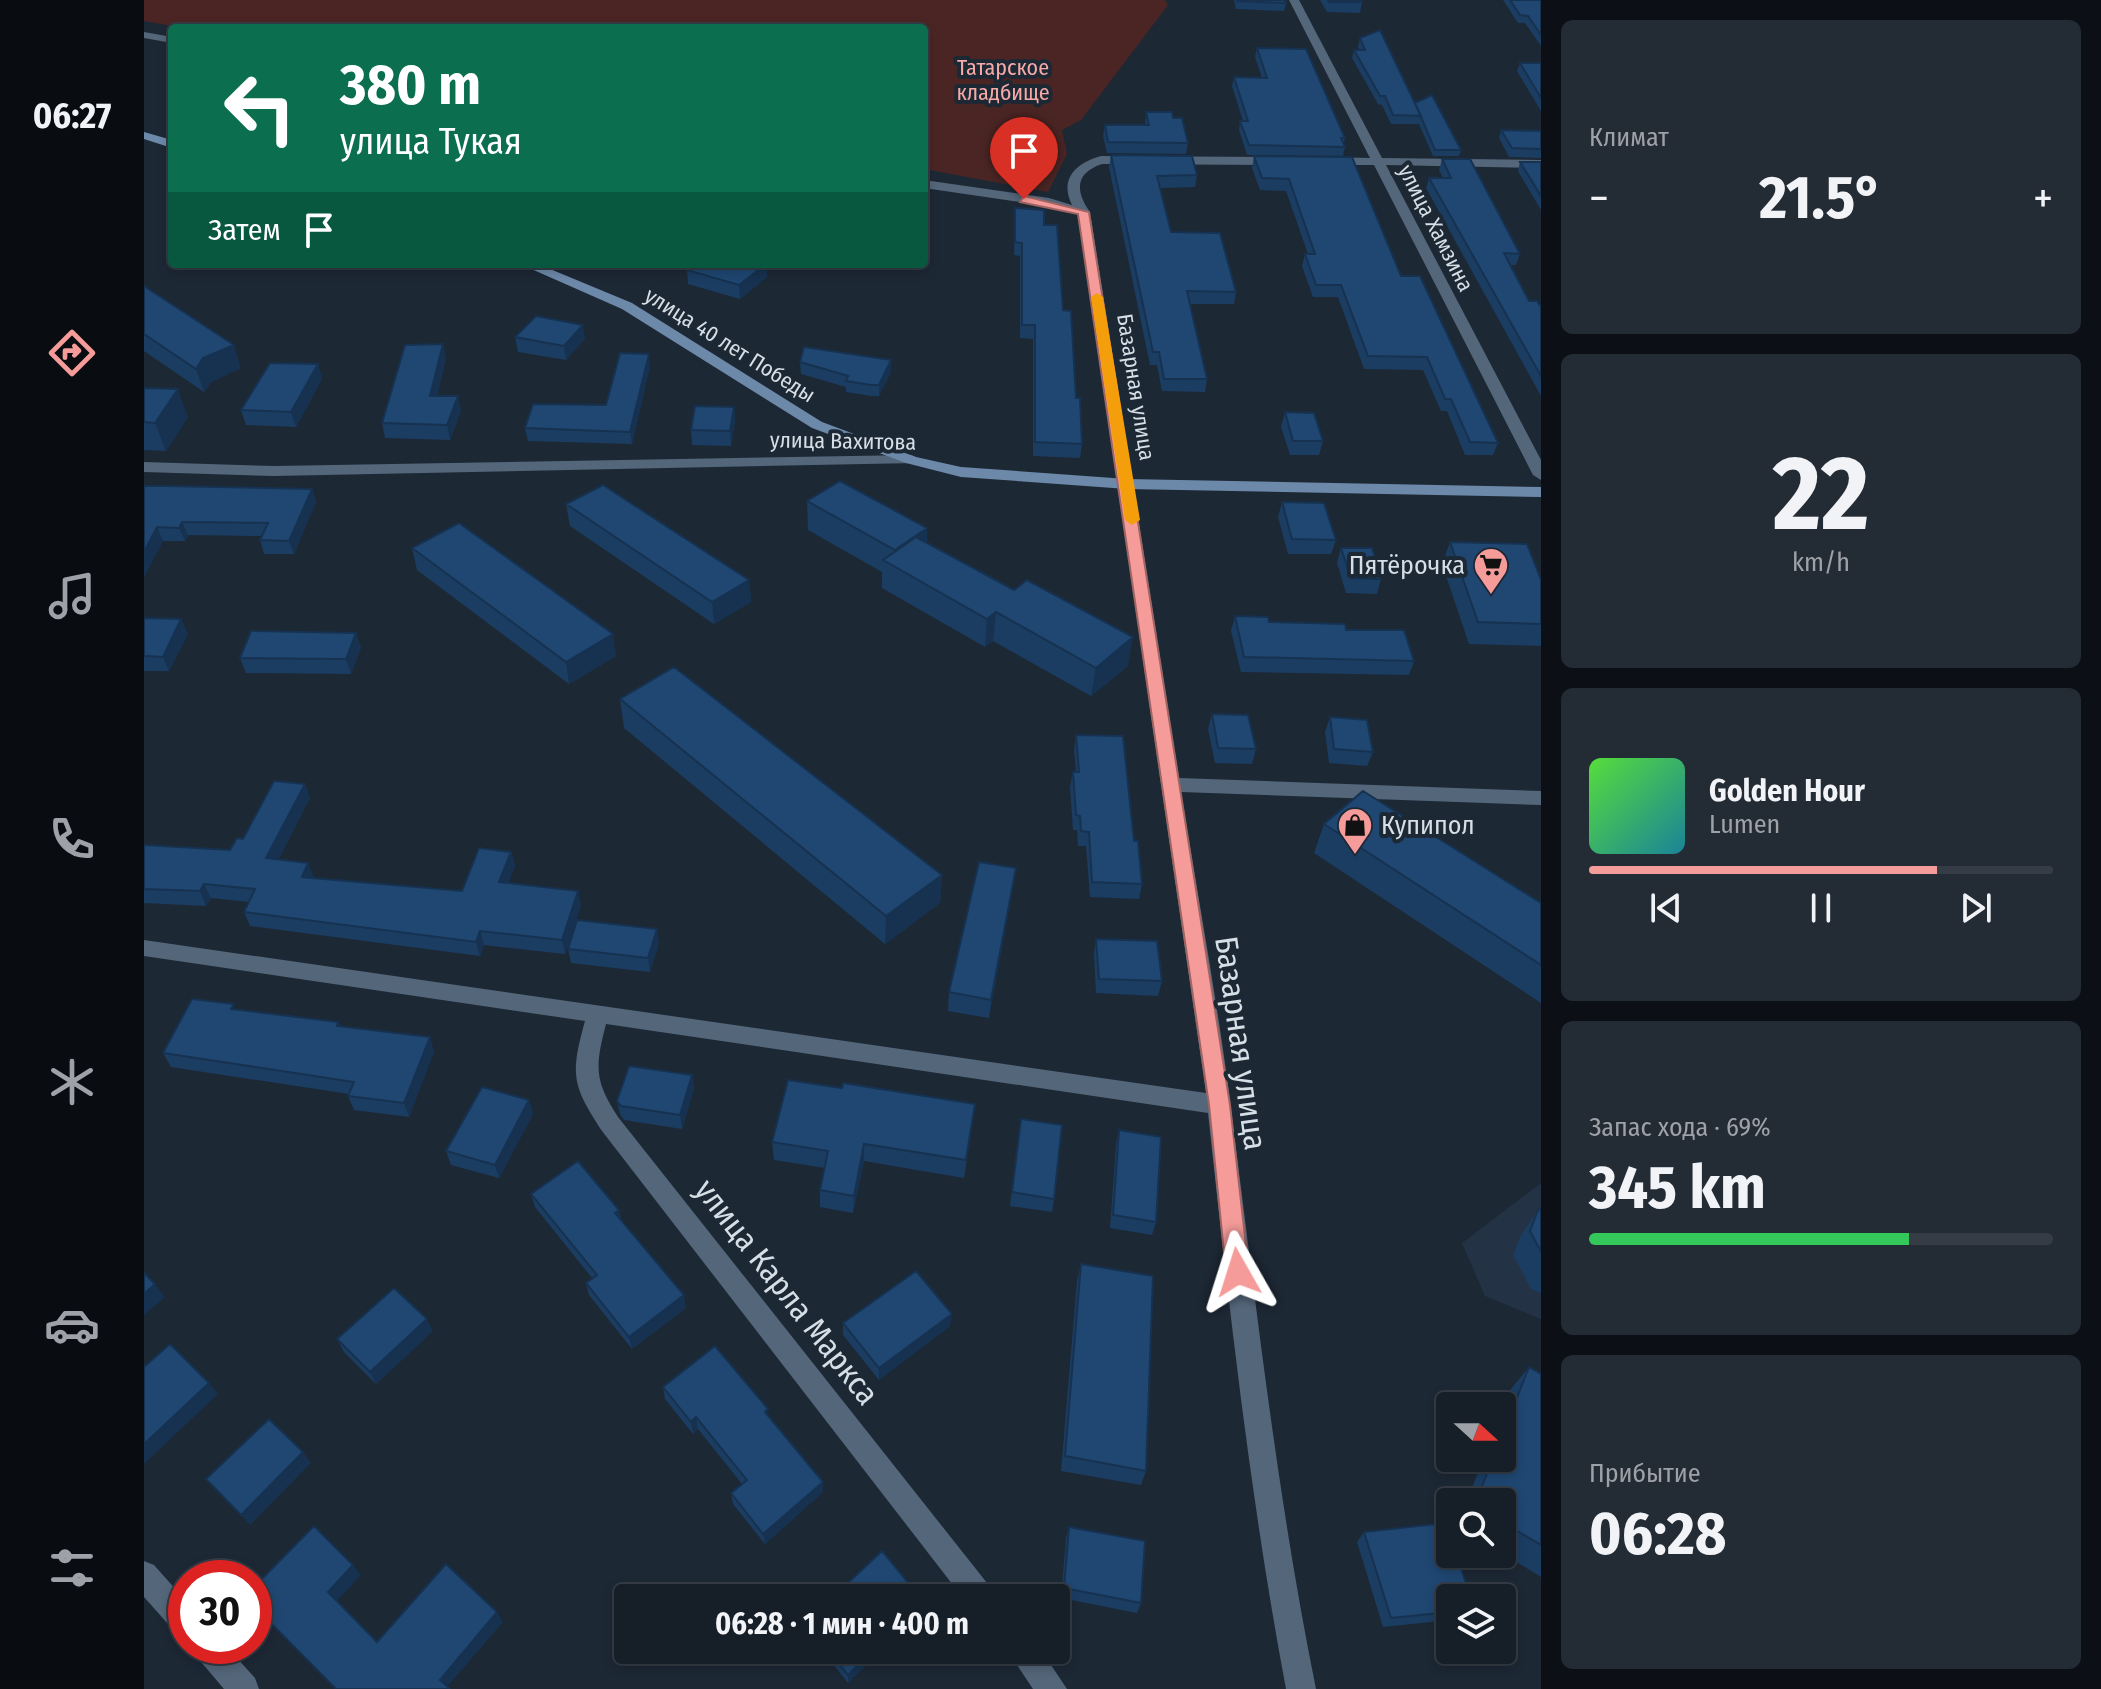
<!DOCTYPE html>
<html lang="ru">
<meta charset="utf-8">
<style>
body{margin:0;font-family:"Fira Sans Condensed",sans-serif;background:#232b34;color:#f1f3f6;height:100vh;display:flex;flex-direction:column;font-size:30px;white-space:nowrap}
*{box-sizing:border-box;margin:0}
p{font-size:26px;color:#9ea2a8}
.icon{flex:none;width:44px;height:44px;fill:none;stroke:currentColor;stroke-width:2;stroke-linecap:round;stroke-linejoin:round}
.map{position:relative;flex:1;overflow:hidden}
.side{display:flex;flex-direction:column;gap:20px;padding:20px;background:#0c1016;width:560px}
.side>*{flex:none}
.banner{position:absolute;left:24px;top:24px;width:760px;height:244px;border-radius:8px;box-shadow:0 4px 12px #0003,0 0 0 2px #353c45;background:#0b6e4f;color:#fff;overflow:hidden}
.needle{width:52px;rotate:111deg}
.tools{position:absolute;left:1292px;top:1392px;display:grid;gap:16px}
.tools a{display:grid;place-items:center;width:80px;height:80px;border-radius:8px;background:#161e28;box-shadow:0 4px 12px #0003,0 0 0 2px #353c45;font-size:40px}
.speed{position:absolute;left:24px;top:1560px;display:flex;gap:16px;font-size:40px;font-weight:700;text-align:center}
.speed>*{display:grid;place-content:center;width:104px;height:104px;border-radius:50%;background:#161e28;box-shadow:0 4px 12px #0003,0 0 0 2px #353c45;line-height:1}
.speed .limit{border:12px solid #d22;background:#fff;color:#111}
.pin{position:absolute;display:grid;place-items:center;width:68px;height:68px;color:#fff;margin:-82px -34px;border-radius:50% 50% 50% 0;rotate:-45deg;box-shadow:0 0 8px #0007}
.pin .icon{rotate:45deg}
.me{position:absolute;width:88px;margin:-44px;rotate:354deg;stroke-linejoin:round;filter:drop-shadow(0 0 6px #0008)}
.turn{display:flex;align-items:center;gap:28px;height:168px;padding:0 40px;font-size:36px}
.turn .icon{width:104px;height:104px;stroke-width:2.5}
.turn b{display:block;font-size:56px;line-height:68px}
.then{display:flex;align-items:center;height:76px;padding:0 40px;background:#0003;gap:16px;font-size:30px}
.big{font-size:60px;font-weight:700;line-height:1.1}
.side .tile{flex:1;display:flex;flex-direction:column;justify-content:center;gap:12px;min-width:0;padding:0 28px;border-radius:12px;background:#232b34}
.side .dial{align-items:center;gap:0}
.dial b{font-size:104px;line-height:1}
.song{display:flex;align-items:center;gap:24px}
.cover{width:96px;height:96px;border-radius:12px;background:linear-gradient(135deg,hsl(110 70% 55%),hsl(190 70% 35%))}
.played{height:8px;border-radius:4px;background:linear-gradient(90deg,#f59b99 75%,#353c45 75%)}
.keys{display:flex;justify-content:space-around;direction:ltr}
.heat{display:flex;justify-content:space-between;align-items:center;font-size:44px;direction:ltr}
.charge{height:12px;border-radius:6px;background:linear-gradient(90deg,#34c759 69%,#353c45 0)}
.trip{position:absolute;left:470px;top:1584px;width:456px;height:80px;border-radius:8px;background:#161e28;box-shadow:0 4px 12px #0003,0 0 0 2px #353c45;font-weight:700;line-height:80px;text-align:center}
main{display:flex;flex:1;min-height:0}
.menu{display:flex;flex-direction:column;width:144px;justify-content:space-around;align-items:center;background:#090c10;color:#9ea2a8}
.menu .icon{width:56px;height:56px}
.menu .selected{color:#f59b99}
.menu b{font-size:36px;color:#f1f3f6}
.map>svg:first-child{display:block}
.built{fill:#233244}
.green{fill:#4a2524}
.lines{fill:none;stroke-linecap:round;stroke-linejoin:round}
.street{fill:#54667a;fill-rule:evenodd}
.secondary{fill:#6d89a9;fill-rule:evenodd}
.wall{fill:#1b3d62}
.shaded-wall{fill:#163250}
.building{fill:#1f4772;stroke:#163250;stroke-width:2}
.route{fill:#f59b99;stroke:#9f6563;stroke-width:2}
.slow{fill:#f59e0b}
.labels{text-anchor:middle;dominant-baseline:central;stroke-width:8;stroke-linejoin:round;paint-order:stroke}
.far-park-label{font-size:22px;fill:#f7a9a6;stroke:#1d2835}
.far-street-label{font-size:22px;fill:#d6dee6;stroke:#1d2835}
.poi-label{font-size:26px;fill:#d6dee6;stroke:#1d2835;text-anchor:end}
.near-street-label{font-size:32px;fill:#d6dee6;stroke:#1d2835}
</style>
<main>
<nav class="menu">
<b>06:27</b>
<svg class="icon selected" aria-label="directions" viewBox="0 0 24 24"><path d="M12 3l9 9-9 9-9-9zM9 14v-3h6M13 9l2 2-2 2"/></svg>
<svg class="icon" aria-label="music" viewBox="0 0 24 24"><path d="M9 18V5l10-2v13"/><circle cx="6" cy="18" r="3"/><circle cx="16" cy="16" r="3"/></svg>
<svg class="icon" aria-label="phone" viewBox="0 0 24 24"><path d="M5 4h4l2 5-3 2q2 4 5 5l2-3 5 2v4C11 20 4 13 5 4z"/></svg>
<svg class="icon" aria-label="climate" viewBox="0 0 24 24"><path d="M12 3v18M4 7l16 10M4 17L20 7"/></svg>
<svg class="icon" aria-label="car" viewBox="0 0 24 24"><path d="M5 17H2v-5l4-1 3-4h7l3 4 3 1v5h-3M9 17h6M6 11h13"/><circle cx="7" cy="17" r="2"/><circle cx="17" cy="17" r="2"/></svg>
<svg class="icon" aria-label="filters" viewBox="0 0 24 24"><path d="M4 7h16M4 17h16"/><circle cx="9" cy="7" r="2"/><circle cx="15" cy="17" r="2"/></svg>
</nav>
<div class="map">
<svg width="1397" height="1689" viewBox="0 0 1397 1689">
<rect width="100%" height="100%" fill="#1d2835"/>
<path class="built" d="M1397,1183V1319L1341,1296L1318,1243Z"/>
<path class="green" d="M0,0H1021L1024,5L937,120L918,130L923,154L904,192L780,169V28H39L0,21Z"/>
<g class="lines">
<path class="street" d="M1145,0H1155L1238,158L1397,160V168L1242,165L1397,460V480L1389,475L1230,165H1185L1179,161L1185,157L1226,158Z
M0,32L28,37V43L0,38Z
M957,156L1137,157L1143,161L1137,165L958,164C931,173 931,191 946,212L1035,778L1397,791V805L1037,792C1054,898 1074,1003 1087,1109C1112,1303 1133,1497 1172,1689H1142C1106,1498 1085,1306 1064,1113L462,1024C451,1067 450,1080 474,1117L847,1588L851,1598H819L458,1131C428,1085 426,1075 441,1021L0,956V940L1062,1093L934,214L904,206L780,188V180L905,198L928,205C915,179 932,163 957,156Z
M767,455L772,457V463L130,476L0,472V462L130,466Z
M0,1561L10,1565L42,1601V1638L32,1633L0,1597Z
M47,1646H82L111,1678L115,1689H80L52,1656Z
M863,1650H897L923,1689H889Z"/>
<path class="secondary" d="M0,132L28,140V148L0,139Z
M376,264H394L488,303L678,422L772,457L817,467L983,479L1397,487V497L983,489L817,477L762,463L668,428L478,309Z"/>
</g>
<path class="wall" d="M1090,0H1140L1142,3L1140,11L1092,9Z
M1176,0H1217L1218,2L1216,13L1183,12Z
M1359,0H1397V46L1381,23H1374Z
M1216,38L1271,103L1317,150L1315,156H1289L1275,124H1247L1238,105L1234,104L1208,58L1210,50H1216L1214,47Z
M1113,48L1201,138L1200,143L1201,147L1199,156L1103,155L1095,130L1096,121H1099L1088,86L1090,77L1118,78L1111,57Z
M1376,63H1397V111L1373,71Z
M1002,112L1029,118L1044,143L1042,154L963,153L959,136L961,125H1001Z
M1357,130L1397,131V158L1365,157L1355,138Z
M967,155L1053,175L1051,187L1016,188L1027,232L1092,292L1090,304H1046L1063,379L1061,392L1018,391L1013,365H1006L965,167Z
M1110,156L1208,157L1257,276L1354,443L1349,455H1321L1303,411H1297L1279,370L1220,369L1194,297H1169L1158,266L1161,254H1164L1142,191L1116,190L1108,168Z
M1298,159L1376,254L1372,265H1366L1385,301L1397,307V396L1282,188L1285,178H1299L1295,170Z
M1376,162H1397V210L1374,171Z
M871,208L900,225L919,310L938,444L936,458L889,456V339L876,338V256L870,255Z
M550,264H623V277L596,299L544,284L543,270Z
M0,286L97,368L67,382L60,392L0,351Z
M371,337L441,339L422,360L374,352Z
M302,358L293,396L317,411L306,440L241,438L238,423Z
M656,362L747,372L735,396H727L702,392V387L657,374Z
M174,364L178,379L152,427L102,425L97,410Z
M506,366L488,444L384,441L381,428L462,405Z
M0,388L44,417L22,451L0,450Z
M590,407L591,421L587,446L548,445L547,430Z
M1141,412L1179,441L1175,455H1146L1137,427Z
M0,486L168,489L172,502L150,554H120L116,540L118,536L44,535L41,541H19L0,577Z
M663,501L783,528V543L984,666L947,696L849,641L841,647L738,588V572L664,530Z
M1138,502L1192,540L1187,554H1144L1134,517Z
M422,504L605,580L607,602L570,624L426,526Z
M1306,542L1397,580V646L1325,644L1298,564Z
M268,548L472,656L425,684L273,570Z
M1197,548L1237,579L1233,594L1202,593L1193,563Z
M1091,616L1125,622L1202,630L1270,661L1265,675L1097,672L1087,631Z
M0,618L37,619L44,634L25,671H0Z
M212,633L217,648L207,674L102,673L96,658Z
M476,699L798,875L796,903L741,944L480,728Z
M1068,714L1112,749L1108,764L1071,763L1064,729Z
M1186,717L1229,752L1223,766L1185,763L1181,732Z
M932,735L990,841L998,884L995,899L946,897L942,846H934L933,830H929L926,787L929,772H932L930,750Z
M161,784L166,798L134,860L170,878L318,891L367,852L371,866L364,883L437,905L421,954L340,945L336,956L106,926L100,912L105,902L67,898L62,906L0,903V845L86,850Z
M1180,824L1397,903V1003L1170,853Z
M869,887L845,1018L804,1011L805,992Z
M952,939L1018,981L1014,996L952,993L950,953Z
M515,943L506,972L427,963L424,949Z
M92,1009L194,1022L196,1026L290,1051L265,1117L210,1110L204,1096L205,1094L27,1067L19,1053Z
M548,1075L550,1089L538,1129L480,1120L476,1114L473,1101Z
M698,1088L831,1104L820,1178L720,1161L709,1213L676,1207V1190L681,1168L630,1160L628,1142Z
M385,1100L389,1114L355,1178L307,1165L302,1151Z
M975,1130L1012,1222L1008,1235L966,1228L972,1144Z
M875,1133L910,1199L908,1212L866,1206Z
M387,1194L475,1210L478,1222L542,1308L488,1349L445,1295L442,1283L448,1278L391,1207Z
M1397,1209V1293L1387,1289L1369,1255L1377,1235L1394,1210Z
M937,1264L1002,1471L997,1485L917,1471L933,1281Z
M699,1323L806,1326L735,1380L699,1335Z
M289,1331L232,1384L200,1352L193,1339Z
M1385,1367L1397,1374V1577L1358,1553V1502H1322L1340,1458H1358V1411L1366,1390Z
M519,1387L625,1418L679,1492L621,1544L589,1504L587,1493L598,1484L554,1429L549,1434L521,1399Z
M925,1527L997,1603L993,1613L917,1598L922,1538Z
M1220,1532L1306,1598V1620L1239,1627L1213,1542Z
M678,1650H738L704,1683Z"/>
<path class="shaded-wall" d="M622,264H623V277L596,299L595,285Z
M439,325L441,339L422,360L420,346Z
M299,344L302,358L289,410L286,396Z
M90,345L97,368L67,382L60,392L52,369L59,358Z
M505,354L506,366L488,444L486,432Z
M747,360V372L735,396V385Z
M174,364L178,379L152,427L147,412Z
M34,389L44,417L22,451L11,423Z
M314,396L317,411L306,440L303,425Z
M590,407L591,421L587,446L586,431Z
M168,489L172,502L150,554L145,541Z
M38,522L44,535L41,541L35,528Z
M13,527L19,541L0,577V552Z
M783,528L782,556L750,566L751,550Z
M605,580L607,602L570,624L568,602Z
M852,612L849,641L841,647L843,619Z
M37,619L44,634L25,671L19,657Z
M212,633L217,648L207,674L202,659Z
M469,634L472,656L425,684L422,662Z
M989,637L984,666L947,696L952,668Z
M161,784L166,798L128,872L122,858Z
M367,852L371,866L359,896L355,882Z
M164,863L170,877H158Z
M872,868L869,887L845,1018L847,1000Z
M798,875L796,903L741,944L742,916Z
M60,884L67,898L62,906L56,891Z
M434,891L437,905L421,954L418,940Z
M513,929L515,943L506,972L504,958Z
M336,931L340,945L336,956L332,942Z
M286,1037L290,1051L265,1117L260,1103Z
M548,1075L550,1089L538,1129L536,1115Z
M385,1100L389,1114L355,1178L351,1165Z
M720,1144V1161L709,1213L710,1196Z
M475,1210L478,1223L471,1213Z
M11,1284L21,1297L0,1315V1294Z
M540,1295L542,1308L488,1349L485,1337Z
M808,1314L806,1326L735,1380V1368Z
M283,1319L289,1331L232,1384L226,1372Z
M65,1383L74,1394L0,1464V1444Z
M552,1417L554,1429L549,1434L547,1422Z
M159,1452L167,1463L106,1525L97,1515Z
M679,1482V1492L621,1544L619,1534Z
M209,1565L217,1575L192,1602L184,1592Z
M353,1612L359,1622L302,1688L296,1680Z
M729,1650H738L704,1683V1675Z"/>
<path class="building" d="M1093,0H1140L1142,3L1093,1Z
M1184,0H1217L1218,2H1185Z
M1366,0H1397V35L1384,16L1376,15Z
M1236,30L1277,116L1249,115L1241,96H1236L1210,50H1221L1216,38Z
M1113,48L1162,49L1201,138H1197L1201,147L1105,145L1096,121H1104L1090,77L1123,78Z
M1376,63H1397V98Z
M1288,95L1317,150H1291L1271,103Z
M1002,112H1028L1029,118H1038L1044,143L964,142L961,125H1005Z
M1357,130L1397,131V149L1368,148Z
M967,155L1048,156L1053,175L1013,176L1027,232L1076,233L1092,292L1043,291L1063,379H1020L1015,352H1009Z
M1110,156L1208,157L1257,276H1276L1354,443L1326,442L1307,399H1301L1283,357L1224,356L1197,285H1172L1161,254H1171L1145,179L1118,178Z
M1298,159H1326L1376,254L1360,253L1385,301H1393L1397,307V376L1285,178H1307Z
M1376,162H1397V196Z
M871,208L900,210V225H913L919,310L927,311L932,398H936L938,444L891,442V325H878V243L871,242Z
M550,264H622L595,285L543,270Z
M0,286L90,345L59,358L52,369L0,334Z
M392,316L439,325L420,346L371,337Z
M299,344L286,396H314L303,425L238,423L261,345Z
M660,347L747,360L735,385H727L702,381L704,376L656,362Z
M476,353L505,354L486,432L381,428L389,404L462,405Z
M126,363L174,364L147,412L97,410Z
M0,388L34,389L11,423L0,422Z
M551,406L590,407L586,431L547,430Z
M1141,412L1170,413L1179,441H1149Z
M696,481L783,528L751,550L663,501Z
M459,485L605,580L568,602L422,504Z
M0,486H21L168,489L145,541L116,540L124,523L38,522L35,528L13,527L0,552Z
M1138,502L1180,503L1192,540L1148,539Z
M315,523L469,634L422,662L268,548Z
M772,537L870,590L883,580L989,637L952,668L852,612L843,619L739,560Z
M1306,542L1383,544L1397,580V624L1334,622Z
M1197,548H1228L1237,579L1207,578Z
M1091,616L1124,617L1125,622L1201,624L1202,630H1260L1270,661L1100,657Z
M0,618L37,619L19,657L0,656Z
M107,631L212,633L202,659L96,658Z
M530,667L798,875L742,916L476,699Z
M1068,714L1104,715L1112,749L1074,748Z
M1186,717L1223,720L1229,752L1190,749Z
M932,735L979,736L990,841H994L998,884L948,882L945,832L937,831L936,816L932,815L929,772H935Z
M130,781L161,784L122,858L164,863L158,877L318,891L335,848L367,852L355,882L434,891L418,940L336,931L332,942L100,912L111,889L60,884L56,891L0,889V845L86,850L93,838L99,839Z
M1219,791L1397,903V965L1180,824Z
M835,862L872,868L847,1000L805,992Z
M433,920L513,929L504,958L424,949Z
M952,939L1013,941L1018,981L955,979Z
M48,999L90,1004L87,1009L194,1022L193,1026L286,1037L260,1103L204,1096L210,1082L19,1053Z
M485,1066L548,1075L536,1115L477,1106L473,1101Z
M644,1080L698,1088L699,1083L831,1104L822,1160L720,1144L710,1196L676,1190L684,1151L628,1142Z
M338,1087L385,1100L351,1165L302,1151Z
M877,1119L918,1125L910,1199L868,1192Z
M975,1130L1017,1137L1012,1222L969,1215Z
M434,1161L475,1210L471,1213L540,1295L485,1337L442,1283L453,1275L387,1194Z
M1397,1209V1252L1386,1231L1394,1210Z
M937,1264L1009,1276L1002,1471L921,1456Z
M772,1271L808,1314L735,1368L699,1323Z
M0,1273L11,1284L0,1294Z
M250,1288L283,1319L226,1372L193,1339Z
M26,1344L65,1383L0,1444V1367Z
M571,1346L624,1409L621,1412L679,1482L619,1534L587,1493L603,1480L552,1417L547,1422L519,1387Z
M1385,1367L1397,1374V1545L1358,1522V1502H1332L1349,1458H1358V1436Z
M125,1419L159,1452L97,1515L62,1479Z
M1301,1523L1306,1538V1554H1312L1327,1598H1306V1612L1247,1618L1220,1532Z
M170,1526L209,1565L184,1592L233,1642L302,1564L353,1612L296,1680L306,1689H192L110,1606V1587Z
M925,1527L1001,1541L997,1603L920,1588Z
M738,1551L777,1598H688Z
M684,1650H729L704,1675Z"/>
<path class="route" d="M880,196L945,212L1086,1105L1105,1272L1102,1280L1094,1283L1086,1280L1082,1272L1065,1105L934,214L876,202Z"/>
<path class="slow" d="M953,293L959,297L996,520L988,525L981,520L947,297Z"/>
<defs>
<g id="supermarket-pin" transform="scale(1.8)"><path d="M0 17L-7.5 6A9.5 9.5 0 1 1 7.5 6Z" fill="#f59b99" stroke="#1d2835"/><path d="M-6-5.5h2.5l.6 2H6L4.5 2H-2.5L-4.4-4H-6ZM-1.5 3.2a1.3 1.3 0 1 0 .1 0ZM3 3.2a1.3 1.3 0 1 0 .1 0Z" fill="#111"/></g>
<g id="shop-pin" transform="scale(1.8)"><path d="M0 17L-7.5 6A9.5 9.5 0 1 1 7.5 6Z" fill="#f59b99" stroke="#1d2835"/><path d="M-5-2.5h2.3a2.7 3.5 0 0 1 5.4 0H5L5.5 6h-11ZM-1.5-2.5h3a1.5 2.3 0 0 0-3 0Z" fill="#111"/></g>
</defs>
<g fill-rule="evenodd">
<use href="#supermarket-pin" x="1347" y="565"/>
<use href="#shop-pin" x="1211" y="825"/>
</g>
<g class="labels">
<g class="far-park-label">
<text x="859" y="67">Татарское<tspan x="859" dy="25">кладбище</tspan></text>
</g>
<g class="far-street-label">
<text transform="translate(1292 228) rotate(63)">улица Хамзина</text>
<text transform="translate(586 345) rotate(32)">улица 40 лет Победы</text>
<text transform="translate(992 387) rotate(81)">Базарная улица</text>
<text transform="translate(699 441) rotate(1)">улица Вахитова</text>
</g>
<g class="poi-label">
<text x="1321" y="565">Пятёрочка</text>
<text x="1237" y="825" text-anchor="start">Купипол</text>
</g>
<g class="near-street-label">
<text transform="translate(1097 1043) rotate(82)">Базарная улица</text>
<text transform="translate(643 1292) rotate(52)">улица Карла Маркса</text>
</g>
</g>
</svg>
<div class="tools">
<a><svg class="needle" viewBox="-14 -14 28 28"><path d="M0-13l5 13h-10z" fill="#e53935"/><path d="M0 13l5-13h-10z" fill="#9ea2a8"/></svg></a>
<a><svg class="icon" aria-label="search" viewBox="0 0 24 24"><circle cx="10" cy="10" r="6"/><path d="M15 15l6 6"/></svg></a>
<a><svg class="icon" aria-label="layers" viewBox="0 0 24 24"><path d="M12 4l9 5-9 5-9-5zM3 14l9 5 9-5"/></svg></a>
</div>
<div class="speed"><div class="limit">30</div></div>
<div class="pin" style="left:880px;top:199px;background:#d93025"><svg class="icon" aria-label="arrive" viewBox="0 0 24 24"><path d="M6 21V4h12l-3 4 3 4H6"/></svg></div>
<svg class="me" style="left:1094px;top:1272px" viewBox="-20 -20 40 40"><path d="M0-17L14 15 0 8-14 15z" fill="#f59b99" stroke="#fff" stroke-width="4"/></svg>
<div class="trip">06:28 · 1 мин · 400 m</div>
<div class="banner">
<div class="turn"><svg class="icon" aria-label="left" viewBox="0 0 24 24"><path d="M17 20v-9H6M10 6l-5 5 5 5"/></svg><div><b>380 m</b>улица Тукая</div></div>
<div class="then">Затем<svg class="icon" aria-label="arrive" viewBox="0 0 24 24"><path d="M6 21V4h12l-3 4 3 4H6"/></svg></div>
</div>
</div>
<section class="side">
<div class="tile"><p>Климат</p>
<div class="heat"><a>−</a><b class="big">21.5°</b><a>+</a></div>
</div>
<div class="tile dial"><b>22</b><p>km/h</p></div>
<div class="tile">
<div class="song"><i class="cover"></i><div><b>Golden Hour</b><p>Lumen</p></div></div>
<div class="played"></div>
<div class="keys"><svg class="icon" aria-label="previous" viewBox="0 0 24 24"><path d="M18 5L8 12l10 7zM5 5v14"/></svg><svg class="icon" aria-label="pause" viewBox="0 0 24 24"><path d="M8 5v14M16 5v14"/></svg><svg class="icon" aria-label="next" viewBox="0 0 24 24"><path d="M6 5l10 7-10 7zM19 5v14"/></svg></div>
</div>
<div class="tile"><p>Запас хода · 69%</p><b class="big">345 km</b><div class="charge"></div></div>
<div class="tile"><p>Прибытие</p><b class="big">06:28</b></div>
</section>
</main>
